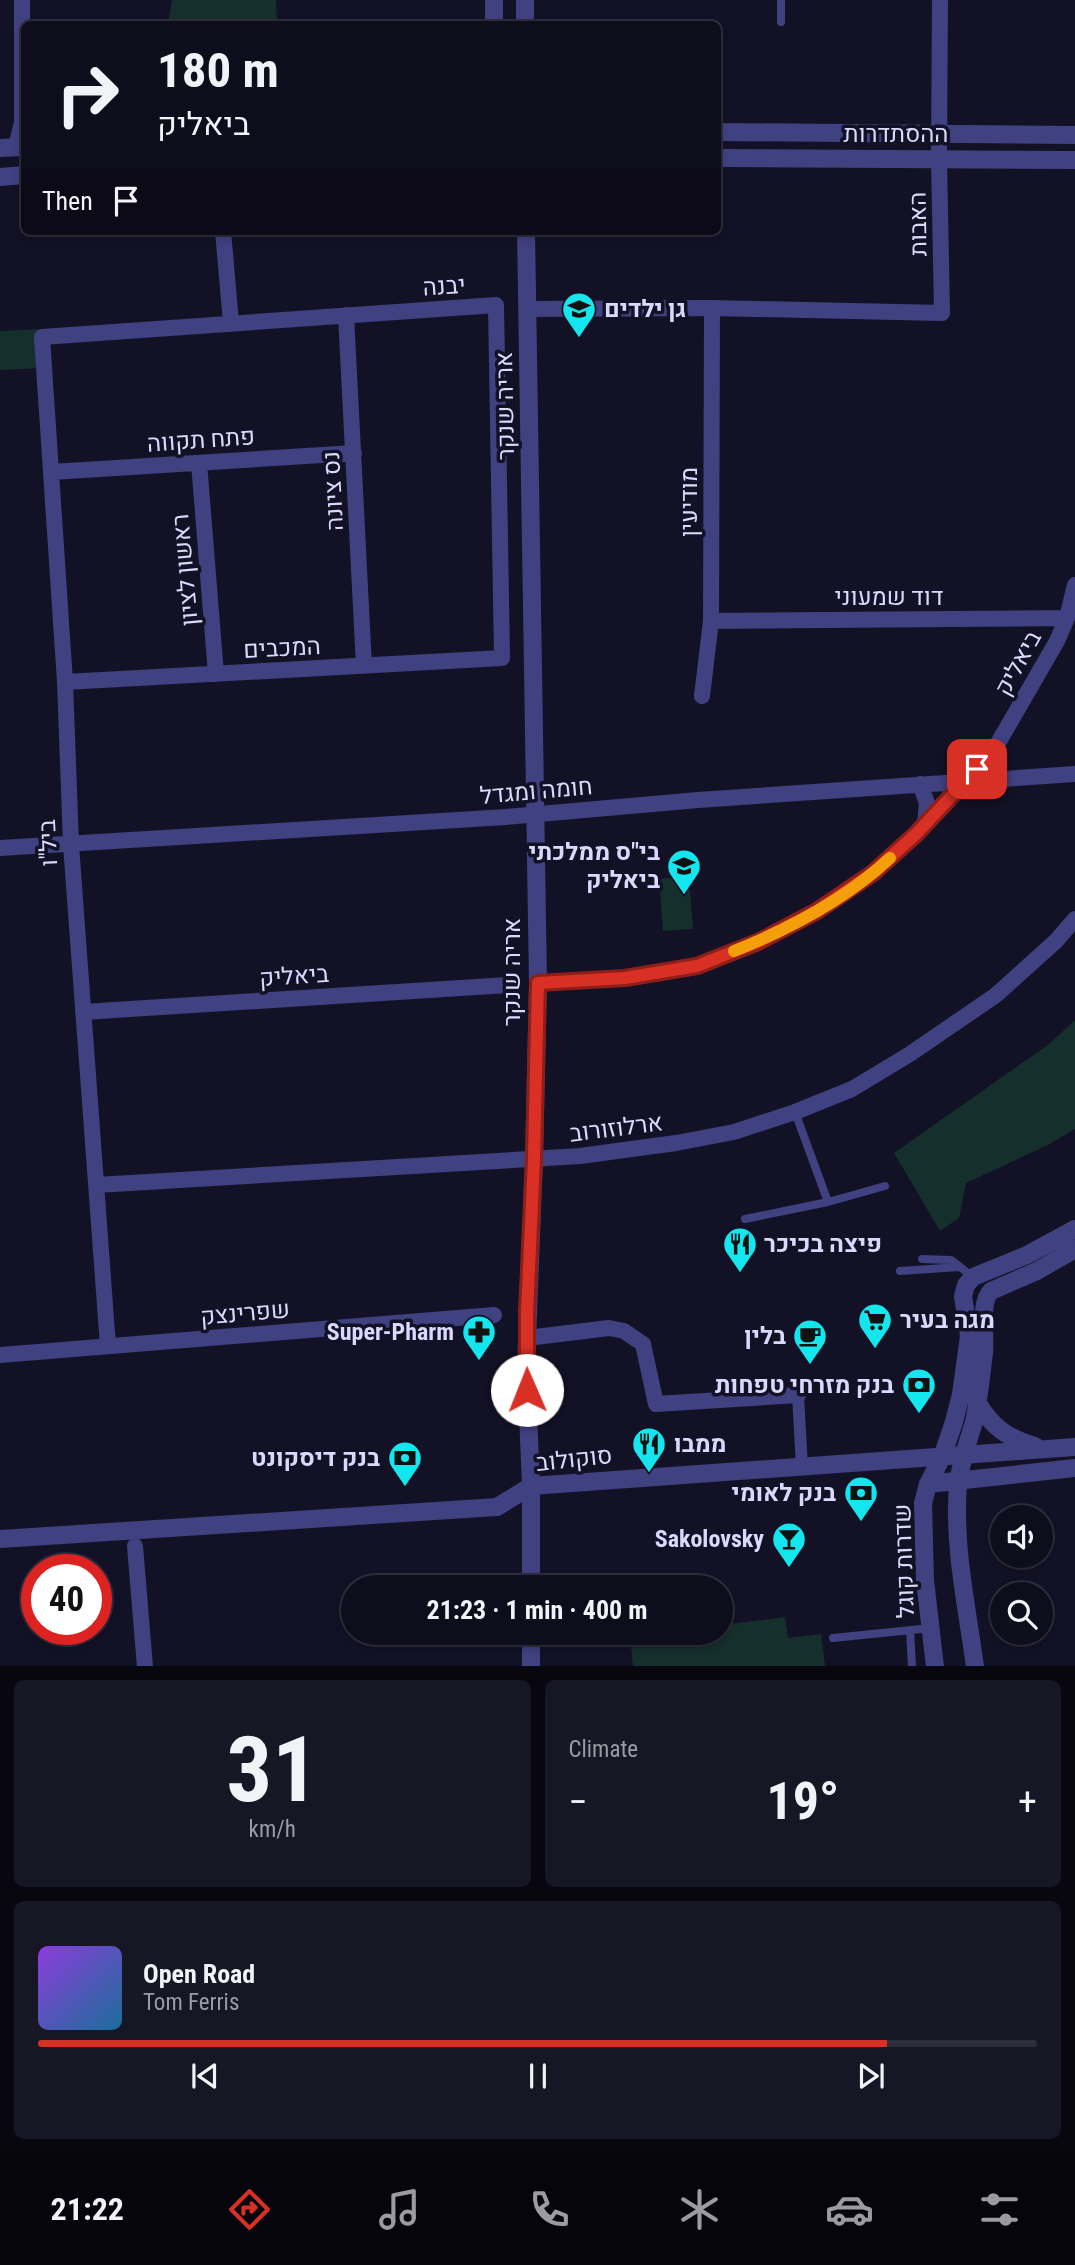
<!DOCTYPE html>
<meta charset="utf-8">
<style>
body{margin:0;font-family:"Roboto Condensed",Heebo,sans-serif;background:#171625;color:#f1f3f6;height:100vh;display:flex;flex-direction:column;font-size:26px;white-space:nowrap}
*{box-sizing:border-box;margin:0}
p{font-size:23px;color:#9b9ca3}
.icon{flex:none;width:38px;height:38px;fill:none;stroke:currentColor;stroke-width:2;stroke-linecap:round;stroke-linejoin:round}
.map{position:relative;height:1666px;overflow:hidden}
.panel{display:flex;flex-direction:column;gap:14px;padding:14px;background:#08070f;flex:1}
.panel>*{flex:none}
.banner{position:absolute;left:21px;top:21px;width:700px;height:214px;border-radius:10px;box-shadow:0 4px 10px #0003,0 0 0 2px #2e2d3b;background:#0e0d1c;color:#f1f3f6;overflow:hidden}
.tools{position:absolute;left:990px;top:1505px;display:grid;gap:14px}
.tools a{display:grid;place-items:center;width:63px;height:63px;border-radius:50%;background:#0e0d1c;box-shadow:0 4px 10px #0003,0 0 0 2px #2e2d3b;font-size:35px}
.speed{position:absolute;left:21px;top:1554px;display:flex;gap:14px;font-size:35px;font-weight:700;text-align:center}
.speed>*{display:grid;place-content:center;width:91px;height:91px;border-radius:50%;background:#0e0d1c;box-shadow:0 4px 10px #0003,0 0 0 2px #2e2d3b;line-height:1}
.speed .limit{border:10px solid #d22;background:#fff;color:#111}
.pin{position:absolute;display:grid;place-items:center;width:60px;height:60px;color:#fff;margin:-30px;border-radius:14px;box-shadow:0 4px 10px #0006}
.me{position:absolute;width:77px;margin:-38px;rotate:359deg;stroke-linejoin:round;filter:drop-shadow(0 0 5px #0008)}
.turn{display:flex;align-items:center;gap:24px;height:147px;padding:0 21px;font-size:32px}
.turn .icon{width:91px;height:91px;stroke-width:2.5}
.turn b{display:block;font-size:49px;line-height:60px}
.then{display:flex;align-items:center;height:66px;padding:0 21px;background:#0003;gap:14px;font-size:26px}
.big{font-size:52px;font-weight:700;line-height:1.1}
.panel .widget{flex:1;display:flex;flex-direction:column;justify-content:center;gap:10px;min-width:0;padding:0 24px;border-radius:10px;background:#171625}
.panel .dial{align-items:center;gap:0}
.dial b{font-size:91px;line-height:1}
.song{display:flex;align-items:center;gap:21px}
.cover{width:84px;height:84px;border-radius:10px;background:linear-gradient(135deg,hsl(270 70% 55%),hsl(200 70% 35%))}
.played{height:7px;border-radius:4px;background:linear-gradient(90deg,#d93025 85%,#2e2d3b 85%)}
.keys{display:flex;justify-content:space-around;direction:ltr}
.heat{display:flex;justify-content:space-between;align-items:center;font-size:38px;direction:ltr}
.panel .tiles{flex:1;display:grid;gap:14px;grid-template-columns:1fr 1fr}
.widget:last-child{grid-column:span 2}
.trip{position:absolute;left:341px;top:1575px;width:392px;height:70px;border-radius:35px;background:#0e0d1c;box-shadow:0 4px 10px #0003,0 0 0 2px #2e2d3b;font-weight:700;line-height:70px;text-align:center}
.dock{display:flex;height:112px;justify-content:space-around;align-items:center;background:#06050b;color:#9b9ca3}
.dock .icon{width:49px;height:49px}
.dock .active{color:#d93025}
.dock b{font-size:32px;color:#f1f3f6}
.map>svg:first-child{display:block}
.green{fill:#152f2c}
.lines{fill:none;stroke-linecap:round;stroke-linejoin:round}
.service{stroke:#404181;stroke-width:8}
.pedestrian{stroke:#404181;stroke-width:12}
.minor{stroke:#404181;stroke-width:16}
.tertiary{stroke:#404181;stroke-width:18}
.route-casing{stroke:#8d1f18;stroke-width:18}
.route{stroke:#d93025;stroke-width:12}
.slow{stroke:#f59e0b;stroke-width:12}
.labels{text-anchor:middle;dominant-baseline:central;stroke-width:7;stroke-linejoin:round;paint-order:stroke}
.street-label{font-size:24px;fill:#dad8fc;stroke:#131125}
.poi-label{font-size:24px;font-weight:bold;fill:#dad8fc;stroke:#131125;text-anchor:end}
</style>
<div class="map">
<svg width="1075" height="1667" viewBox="0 0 1075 1667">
<rect width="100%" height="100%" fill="#131125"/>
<path class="green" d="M172,0H276L277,24H168Z
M40,329L43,368L0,370V331Z
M689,876L693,929L663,931L659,879Z
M1075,1020V1129L1048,1145L966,1183L959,1218L940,1231L894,1153L1049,1044Z
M785,1617L788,1638L821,1634L825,1666H633L630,1636L656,1633H721V1625Z"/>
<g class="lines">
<path class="service" d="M781,0V22
M795,1112L828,1202
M745,1219L828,1202L885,1186
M922,1259L951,1260L973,1277
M900,1271L959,1267
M910,1630L912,1667
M833,1638L931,1628"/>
<path class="pedestrian" d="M798,1395L802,1468"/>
<path class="minor" d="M16,147L22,122V0
M223,231L231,323
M528,309L712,308L942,313L939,158L940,0
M346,315L364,666
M199,463L216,674
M51,472L354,453
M711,621L1067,618
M65,682L502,658L496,305L42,337L65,682L71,845L108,1346
M702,696L711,621L712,308
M920,784L927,803L925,824
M0,848L506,817L698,800L1075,774
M538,983L625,978L697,966L758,942L817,911L873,873L917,834L963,781L990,757L1057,641L1067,618L1075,585
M83,1012L508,985
M96,1185L580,1156L676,1143L734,1132L795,1112L852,1089L910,1054L996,995L1056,941L1075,919
M527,1338L609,1328L624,1331L643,1344L656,1404L798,1395
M0,1355L494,1315
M135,1546L145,1667"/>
<path class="tertiary" d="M494,24V0
M525,24V0
M718,132L1075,135
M0,148L24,147
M718,158L1075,160
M0,177L24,175
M526,231L538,983L534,1159L526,1366L531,1486V1587
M977,1402C993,1428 1006,1437 1035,1446
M928,1484L1075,1468
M0,1539L497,1507L531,1486L1075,1447
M531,1633V1667
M935,1667L925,1580L923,1503L928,1484L942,1457L954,1422L961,1394L969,1336L963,1296L966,1285L973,1277L1027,1255L1075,1229
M975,1667C967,1607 953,1545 958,1485C960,1464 968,1442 974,1422C979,1399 981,1376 984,1353C986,1335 979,1303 991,1291L1037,1271L1075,1249"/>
</g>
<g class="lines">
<g class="route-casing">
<path id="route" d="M527,1390V1312L534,1159L538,983L625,978L697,966L758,942L817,911L873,873L916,834L977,769"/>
</g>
<use href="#route" class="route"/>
<path class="slow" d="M734,951C789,929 846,899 890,858"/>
</g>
<defs>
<g id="school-pin" transform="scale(1.75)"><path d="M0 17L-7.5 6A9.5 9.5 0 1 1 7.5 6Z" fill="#13e6ed" stroke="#131125"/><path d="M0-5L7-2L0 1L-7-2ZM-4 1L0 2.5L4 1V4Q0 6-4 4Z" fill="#111"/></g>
<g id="restaurant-pin" transform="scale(1.75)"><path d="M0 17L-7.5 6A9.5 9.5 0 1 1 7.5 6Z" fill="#13e6ed" stroke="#131125"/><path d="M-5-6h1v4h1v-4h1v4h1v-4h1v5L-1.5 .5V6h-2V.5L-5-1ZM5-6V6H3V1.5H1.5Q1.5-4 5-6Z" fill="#111"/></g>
<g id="supermarket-pin" transform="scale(1.75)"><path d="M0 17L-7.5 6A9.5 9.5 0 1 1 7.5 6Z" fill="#13e6ed" stroke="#131125"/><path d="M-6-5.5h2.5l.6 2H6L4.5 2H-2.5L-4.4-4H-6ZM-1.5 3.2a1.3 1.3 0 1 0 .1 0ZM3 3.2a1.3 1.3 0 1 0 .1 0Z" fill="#111"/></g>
<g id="pharmacy-pin" transform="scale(1.75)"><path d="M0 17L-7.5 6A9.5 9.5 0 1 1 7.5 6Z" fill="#13e6ed" stroke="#131125"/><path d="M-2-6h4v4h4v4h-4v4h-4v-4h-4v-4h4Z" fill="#111"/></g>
<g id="cafe-pin" transform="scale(1.75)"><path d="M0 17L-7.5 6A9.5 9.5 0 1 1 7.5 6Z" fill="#13e6ed" stroke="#131125"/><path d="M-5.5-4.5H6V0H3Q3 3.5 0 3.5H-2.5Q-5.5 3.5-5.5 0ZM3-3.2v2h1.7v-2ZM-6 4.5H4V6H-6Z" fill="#111"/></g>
<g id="bank-pin" transform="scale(1.75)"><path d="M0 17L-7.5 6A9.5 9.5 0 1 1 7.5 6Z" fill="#13e6ed" stroke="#131125"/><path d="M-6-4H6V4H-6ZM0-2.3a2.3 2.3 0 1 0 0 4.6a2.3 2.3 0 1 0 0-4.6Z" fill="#111"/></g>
<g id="bar-pin" transform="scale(1.75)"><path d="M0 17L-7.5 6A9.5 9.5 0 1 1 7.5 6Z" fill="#13e6ed" stroke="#131125"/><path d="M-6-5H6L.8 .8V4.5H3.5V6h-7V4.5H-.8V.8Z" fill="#111"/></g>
</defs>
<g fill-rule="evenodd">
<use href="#school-pin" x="579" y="309"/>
<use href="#school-pin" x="684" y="866"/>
<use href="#restaurant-pin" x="740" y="1244"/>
<use href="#supermarket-pin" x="875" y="1320"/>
<use href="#pharmacy-pin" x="479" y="1332"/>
<use href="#cafe-pin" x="810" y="1336"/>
<use href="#bank-pin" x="919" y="1385"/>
<use href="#restaurant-pin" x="649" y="1444"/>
<use href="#bank-pin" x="405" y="1458"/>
<use href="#bank-pin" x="861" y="1493"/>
<use href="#bar-pin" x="789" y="1539"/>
</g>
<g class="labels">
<g class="street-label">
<text x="896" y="134">ההסתדרות</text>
<text transform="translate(918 224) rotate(-91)">האבות</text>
<text transform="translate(444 286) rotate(-4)">יבנה</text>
<text transform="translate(505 406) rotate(-91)">אריה שנקר</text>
<text transform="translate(201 440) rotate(-4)">פתח תקווה</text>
<text transform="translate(333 491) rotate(-93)">נס ציונה</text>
<text transform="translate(689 502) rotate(-90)">מודיעין</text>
<text transform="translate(185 570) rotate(-95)">ראשון לציון</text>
<text x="889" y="597">דוד שמעוני</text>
<text transform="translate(282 648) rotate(-3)">המכבים</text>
<text transform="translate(1018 663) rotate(-61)">ביאליק</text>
<text transform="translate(536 791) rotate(-5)">חומה ומגדל</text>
<text transform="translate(48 843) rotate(-93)">ביל"ו</text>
<text transform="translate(512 972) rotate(-90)">אריה שנקר</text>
<text transform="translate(294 976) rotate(-4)">ביאליק</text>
<text transform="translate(616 1128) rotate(-7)">ארלוזורוב</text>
<text transform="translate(245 1313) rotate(-5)">שפרינצק</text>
<text transform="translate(574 1459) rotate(-6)">סוקולוב</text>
<text transform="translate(904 1561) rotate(-92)">שדרות קוגל</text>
</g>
<g class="poi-label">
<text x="604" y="309" text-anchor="start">גן ילדים</text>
<text x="660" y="852">בי"ס ממלכתי<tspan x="660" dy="28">ביאליק</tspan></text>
<text x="764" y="1244" text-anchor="start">פיצה בכיכר</text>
<text x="900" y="1320" text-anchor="start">מגה בעיר</text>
<text x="454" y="1332">Super-Pharm</text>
<text x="786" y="1336">בלין</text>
<text x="894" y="1385">בנק מזרחי טפחות</text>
<text x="674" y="1444" text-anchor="start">ממבו</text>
<text x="380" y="1458">בנק דיסקונט</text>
<text x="836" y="1493">בנק לאומי</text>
<text x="764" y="1539">Sakolovsky</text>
</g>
</g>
</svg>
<div class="tools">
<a><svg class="icon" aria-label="sound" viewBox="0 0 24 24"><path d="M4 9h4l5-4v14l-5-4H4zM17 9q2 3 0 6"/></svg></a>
<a><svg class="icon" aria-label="search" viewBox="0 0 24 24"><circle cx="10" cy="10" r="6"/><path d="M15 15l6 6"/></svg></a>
</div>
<div class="speed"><div class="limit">40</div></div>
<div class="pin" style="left:977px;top:769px;background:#d93025"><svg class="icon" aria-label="arrive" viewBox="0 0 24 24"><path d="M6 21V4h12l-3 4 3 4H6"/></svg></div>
<svg class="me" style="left:527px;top:1390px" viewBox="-20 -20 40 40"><circle r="19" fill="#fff"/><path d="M0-13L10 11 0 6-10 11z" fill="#d93025"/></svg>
<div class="trip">21:23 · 1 min · 400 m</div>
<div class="banner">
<div class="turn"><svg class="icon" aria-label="right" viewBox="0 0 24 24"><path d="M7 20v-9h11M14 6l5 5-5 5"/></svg><div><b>180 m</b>ביאליק</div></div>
<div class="then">Then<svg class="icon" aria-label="arrive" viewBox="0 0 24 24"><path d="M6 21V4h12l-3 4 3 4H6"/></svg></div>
</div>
</div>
<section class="panel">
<div class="tiles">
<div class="widget dial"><b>31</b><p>km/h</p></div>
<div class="widget"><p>Climate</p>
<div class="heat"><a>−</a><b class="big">19°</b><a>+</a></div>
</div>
<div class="widget">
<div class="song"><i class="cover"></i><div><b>Open Road</b><p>Tom Ferris</p></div></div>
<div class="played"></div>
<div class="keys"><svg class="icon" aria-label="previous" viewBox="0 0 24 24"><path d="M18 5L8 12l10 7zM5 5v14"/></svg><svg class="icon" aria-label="pause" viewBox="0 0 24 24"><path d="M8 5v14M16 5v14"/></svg><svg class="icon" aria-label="next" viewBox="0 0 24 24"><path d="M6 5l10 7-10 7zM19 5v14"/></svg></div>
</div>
</div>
</section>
<nav class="dock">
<b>21:22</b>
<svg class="icon active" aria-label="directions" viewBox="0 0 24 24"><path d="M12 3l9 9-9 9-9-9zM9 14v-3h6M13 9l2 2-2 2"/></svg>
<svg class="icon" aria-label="music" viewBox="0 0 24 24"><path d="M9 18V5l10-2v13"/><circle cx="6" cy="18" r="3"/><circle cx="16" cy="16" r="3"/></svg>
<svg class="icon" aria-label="phone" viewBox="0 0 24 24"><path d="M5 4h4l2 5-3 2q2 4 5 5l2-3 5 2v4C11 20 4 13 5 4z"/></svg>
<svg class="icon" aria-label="climate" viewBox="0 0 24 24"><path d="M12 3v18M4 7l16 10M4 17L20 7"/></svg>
<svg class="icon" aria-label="car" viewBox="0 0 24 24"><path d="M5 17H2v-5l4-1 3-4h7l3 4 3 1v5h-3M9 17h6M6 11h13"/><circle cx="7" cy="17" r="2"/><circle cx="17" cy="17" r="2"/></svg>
<svg class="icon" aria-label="filters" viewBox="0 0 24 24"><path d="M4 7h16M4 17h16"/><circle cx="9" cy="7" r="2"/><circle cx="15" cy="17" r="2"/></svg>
</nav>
